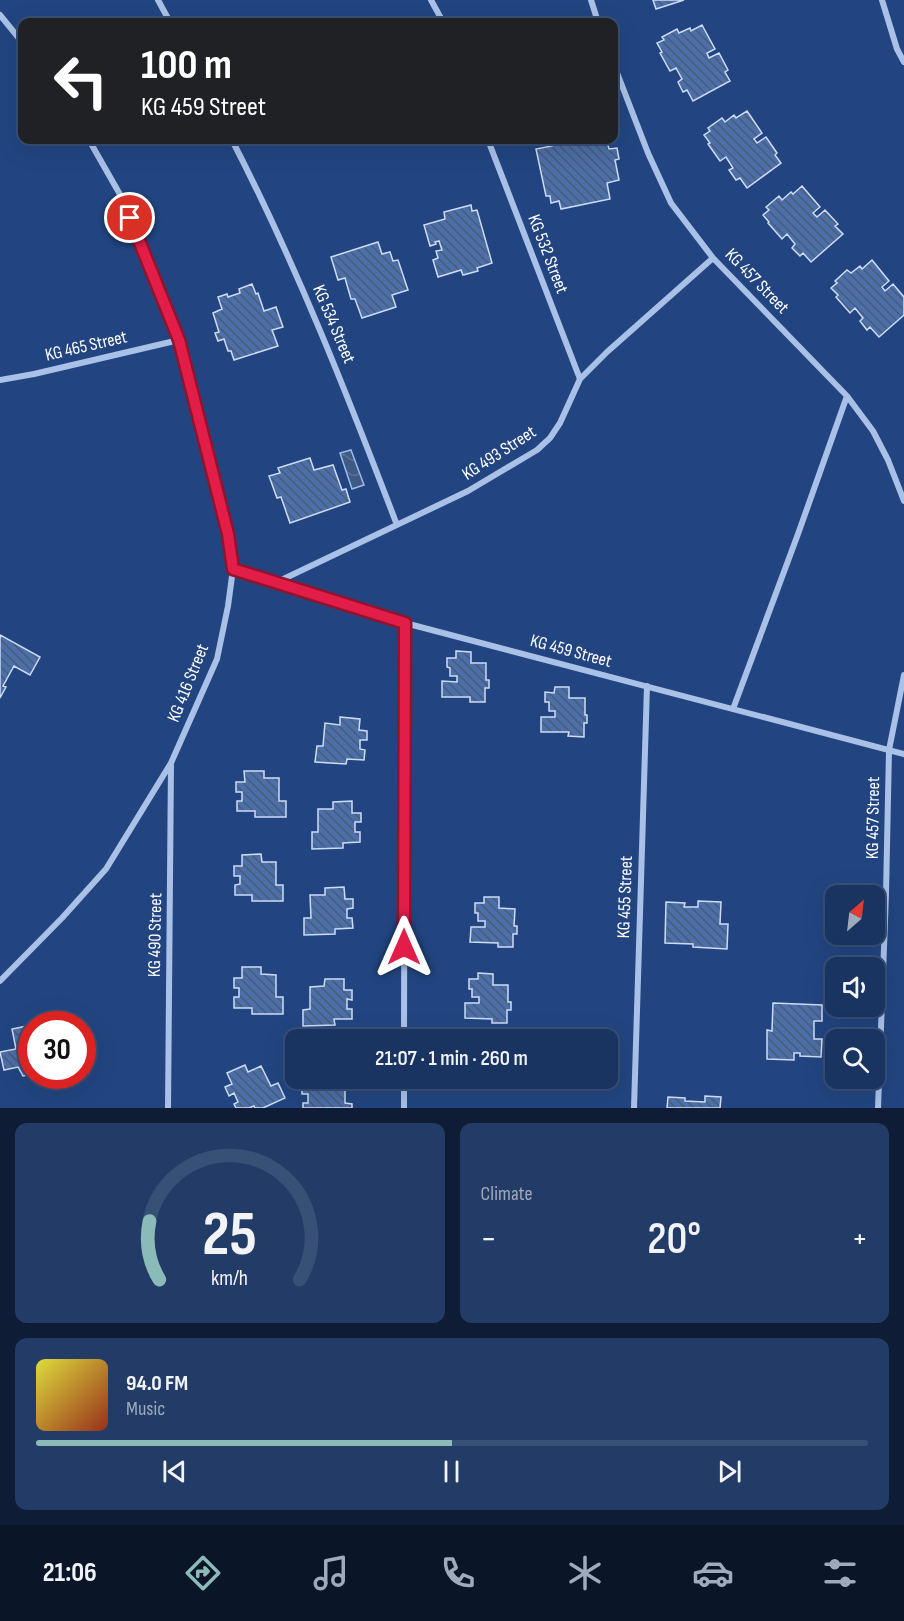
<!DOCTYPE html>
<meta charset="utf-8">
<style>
body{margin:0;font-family:"Sofia Sans Condensed",sans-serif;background:#233c67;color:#f1f3f6;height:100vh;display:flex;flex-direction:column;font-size:22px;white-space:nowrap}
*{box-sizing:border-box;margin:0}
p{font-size:20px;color:#9faabd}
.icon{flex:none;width:33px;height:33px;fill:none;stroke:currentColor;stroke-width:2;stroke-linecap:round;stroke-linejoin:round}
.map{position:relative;height:1108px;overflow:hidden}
.details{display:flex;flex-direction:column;gap:15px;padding:15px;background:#0e1d35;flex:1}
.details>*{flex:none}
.banner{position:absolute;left:18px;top:18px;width:600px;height:126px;border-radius:12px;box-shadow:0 6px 24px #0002,0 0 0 2px #384f76;background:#202124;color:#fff;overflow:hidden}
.needle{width:39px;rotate:28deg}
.fabs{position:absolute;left:825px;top:885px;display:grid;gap:12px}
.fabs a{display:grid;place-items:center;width:60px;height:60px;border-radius:12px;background:#1a3461;box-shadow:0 6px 24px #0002,0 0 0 2px #384f76;font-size:30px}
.speed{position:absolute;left:18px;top:1011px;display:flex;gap:12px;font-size:30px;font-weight:700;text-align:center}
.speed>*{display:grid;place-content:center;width:78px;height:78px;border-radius:50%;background:#1a3461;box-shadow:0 6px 24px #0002,0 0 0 2px #384f76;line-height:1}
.speed .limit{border:9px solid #d22;background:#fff;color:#111}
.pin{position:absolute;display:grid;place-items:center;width:51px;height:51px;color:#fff;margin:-26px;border:3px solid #fff;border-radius:50%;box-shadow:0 2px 6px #0007}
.me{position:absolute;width:66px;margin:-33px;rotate:0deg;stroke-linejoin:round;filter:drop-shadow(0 0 4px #0008)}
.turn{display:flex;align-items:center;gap:21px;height:126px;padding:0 24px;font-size:27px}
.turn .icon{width:78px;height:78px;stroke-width:2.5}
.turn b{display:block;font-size:42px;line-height:51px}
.big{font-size:45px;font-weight:600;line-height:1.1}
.details .card{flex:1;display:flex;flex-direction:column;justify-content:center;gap:9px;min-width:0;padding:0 21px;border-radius:12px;background:#233c67}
.details .dial{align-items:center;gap:0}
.dial svg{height:156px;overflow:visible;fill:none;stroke:#384f76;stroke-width:7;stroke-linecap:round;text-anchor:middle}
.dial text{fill:#f1f3f6;stroke:none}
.song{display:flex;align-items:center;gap:18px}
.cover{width:72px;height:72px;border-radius:9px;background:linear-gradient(135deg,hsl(60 70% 55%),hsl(10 70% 35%))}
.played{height:6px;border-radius:3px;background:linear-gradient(90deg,#8bbbb9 50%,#384f76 50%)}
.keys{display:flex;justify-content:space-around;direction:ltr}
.heat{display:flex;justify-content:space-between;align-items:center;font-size:33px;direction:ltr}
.details .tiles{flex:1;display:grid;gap:15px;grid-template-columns:1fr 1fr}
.card:last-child{grid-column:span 2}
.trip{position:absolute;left:285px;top:1029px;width:333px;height:60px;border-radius:12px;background:#1a3461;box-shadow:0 6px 24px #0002,0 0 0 2px #384f76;font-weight:600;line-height:60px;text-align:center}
.dock{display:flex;height:96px;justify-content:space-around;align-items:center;background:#0a1527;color:#9faabd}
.dock .icon{width:42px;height:42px}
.dock .current{color:#8bbbb9}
.dock b{font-size:27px;color:#f1f3f6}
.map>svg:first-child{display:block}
.water{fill:url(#water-waves);stroke:#9cbbe8;stroke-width:1.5}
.building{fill:url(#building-back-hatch);stroke:#ccdcf6;stroke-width:1.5}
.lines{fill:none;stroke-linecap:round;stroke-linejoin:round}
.street{stroke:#a9c1e7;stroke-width:6}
.route-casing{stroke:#92132f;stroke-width:15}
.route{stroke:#e11d48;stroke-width:10}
.labels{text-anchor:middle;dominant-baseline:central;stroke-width:6;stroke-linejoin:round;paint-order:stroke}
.street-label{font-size:18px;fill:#fff;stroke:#224581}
</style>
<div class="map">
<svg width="904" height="1108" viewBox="0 0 904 1108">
<defs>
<pattern id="water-waves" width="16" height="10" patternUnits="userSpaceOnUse" patternTransform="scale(1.5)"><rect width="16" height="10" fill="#405a86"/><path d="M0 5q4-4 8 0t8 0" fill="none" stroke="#5d7398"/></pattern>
<pattern id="building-back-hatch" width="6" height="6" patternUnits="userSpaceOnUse" patternTransform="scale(1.5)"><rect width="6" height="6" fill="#4b6faa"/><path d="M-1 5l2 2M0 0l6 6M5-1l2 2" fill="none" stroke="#4c5a72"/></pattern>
</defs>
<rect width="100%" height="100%" fill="#224581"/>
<path class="water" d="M351,450L364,485L352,489L340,453Z"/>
<path class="building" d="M653,0H684L656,9Z
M702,25L715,49L707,53L709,58L719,53L728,70L725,72L730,81L693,101L687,90L683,92L678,82L682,79L676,68L670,71L660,53L662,52L657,43L664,40L662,37L677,29L679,33L690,28L691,31Z
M747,111L762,133L754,139L757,143L766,137L777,153L775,155L781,163L747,188L740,178L736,180L729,170L733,168L726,157L720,161L708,144L710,143L704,135L710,131L708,128L722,118L725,122L734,115L736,118Z
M551,140H599L600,143L607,141L609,149L617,148L619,159L615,160L619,180L607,183L610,199L561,209L559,201L551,203L550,196H546L536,149L552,146Z
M802,186L820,207L813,213L817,217L825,210L838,224L835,226L843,234L811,262L803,253L800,256L792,248L795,244L787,234L782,239L768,223L769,222L763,215L769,210L766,207L779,196L782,200L791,192L793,194Z
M471,205L472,211L477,210L492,263L477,268L478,271L463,275L461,270L438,277L433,260L438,258L436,251L442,250L439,241L435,242L436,244L430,246L424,225L445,219L444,212Z
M378,242L382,254L390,252L393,261L398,260L408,290L392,295L396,307L362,318L355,299H351L345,278L338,280L331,257Z
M872,260L889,281L882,287L885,291L893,284L904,297V315L879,337L870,327L867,330L860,321L863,318L855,308L850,313L836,297L838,295L831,288L837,283L835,281L847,270L851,273L860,266L862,269Z
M252,284L256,294L258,293L264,311L276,307L283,327L272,330L278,346L234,360L231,351H228L224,339L218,341L215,333L219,332L213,313L222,309L218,297L227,294L228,297L240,293L239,289Z
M310,458L314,470L333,465L342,490L346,489L350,502L290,523L281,497L277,498L269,476L280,473L278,468Z
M0,635L40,657L30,675L14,666L3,686L6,687L0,698Z
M456,651L471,652V663H486V680H489V688H485V702H470V697H442V681L457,682V676H450V668L447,667V658H456Z
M555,687H569V698H585V715H587V723H584V737L568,736L569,732H541V717H555V711H549V702H545V692L554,693Z
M340,717L360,719L359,730L367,731V740H360V749L365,750L364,760L347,759L346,764L315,762L317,746H323L325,723L340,725Z
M244,771H264V778H279V801H286V817H255V811H237V801H242V792H236V782H245Z
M352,801V813H361V822H355V832H360V842L343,843V848L312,849V832H318V809H333V802Z
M261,854L262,862H276V885H283V901H252V895H235V885L240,884V876H234V866H242V855Z
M344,887L345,899H353V908L347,909V918H352L353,928L335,929V934L304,935V918H311L310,895H325V888Z
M484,897H499V908L515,909L514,926H517V934H513V947H498V943L470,942L471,927H485V921H478V913H475V903H484Z
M698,901L721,902L720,924H728L727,949L693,947V944L665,943L666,902L685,903L684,907H698Z
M242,967H261V974L276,975V997H283V1014H252V1008H234V997H239V988H234V978H242Z
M478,973L493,974V985H508V1002H511V1010H507V1023H492V1019L465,1018V1003H479V997H472V989H469V979H478Z
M325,979H344V990H352V1000L347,999V1009H352V1019H334L335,1025L303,1026V1010L310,1009V987L324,986Z
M773,1003L822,1005V1021H814V1039H822L821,1057L800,1056V1053H794V1060L767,1059V1030L772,1031Z
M32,1025V1074L23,1076L18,1067L4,1070L0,1052L16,1049L12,1029Z
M245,1065L248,1072L261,1066L271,1086L278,1083L285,1098L263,1108H255L254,1106L249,1108H236L234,1104L238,1102L234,1093L229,1096L225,1087L232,1084L227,1073Z
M311,1078L345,1080V1103L352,1104V1108H303V1103H308V1094H302V1084H310Z
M540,1078H583V1088H568V1083H540Z
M705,1096L721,1097L720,1108H667L668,1097L685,1098V1101L705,1102Z"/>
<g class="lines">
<path class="street" d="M158,0L170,22
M431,0L443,22
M591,0L598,22
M882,0L897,49L904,62
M0,15L22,42
M614,65L648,153L671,203L713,258L847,396L873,431L888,460L904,501
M232,140C296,264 347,394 397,525
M488,140L580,379
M0,380L34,374L179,340
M233,569L405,623L904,754
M275,583L468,491L537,450L550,438L560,423L580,379L607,352L713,258
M733,709L798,534L847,396
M0,981L62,918L106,869L171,763L217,659L228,606L233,569L228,535L179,340L122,198L89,140
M404,1040L405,623
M168,1108L171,763
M404,1108V1078
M634,1108L647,686
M878,1108L886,894L889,750L904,675"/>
</g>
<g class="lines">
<g class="route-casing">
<path id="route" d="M130,218L179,340L228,534L233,569L405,623L404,947"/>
</g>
<use href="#route" class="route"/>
</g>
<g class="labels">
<g class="street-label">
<text transform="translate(548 254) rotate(69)">KG 532 Street</text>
<text transform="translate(757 281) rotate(46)">KG 457 Street</text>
<text transform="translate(334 324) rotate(67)">KG 534 Street</text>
<text transform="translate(86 346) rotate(-13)">KG 465 Street</text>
<text transform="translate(499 453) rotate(-33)">KG 493 Street</text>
<text transform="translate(571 651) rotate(15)">KG 459 Street</text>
<text transform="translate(188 683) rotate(-68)">KG 416 Street</text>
<text transform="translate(873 818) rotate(-89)">KG 457 Street</text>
<text transform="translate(625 897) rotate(-88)">KG 455 Street</text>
<text transform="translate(155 935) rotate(-89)">KG 490 Street</text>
</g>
</g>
</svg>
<div class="fabs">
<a><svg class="needle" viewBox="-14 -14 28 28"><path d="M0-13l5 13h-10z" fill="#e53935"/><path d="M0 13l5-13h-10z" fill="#9faabd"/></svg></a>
<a><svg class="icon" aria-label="sound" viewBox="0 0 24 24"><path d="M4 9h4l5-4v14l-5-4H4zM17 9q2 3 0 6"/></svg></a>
<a><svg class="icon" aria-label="search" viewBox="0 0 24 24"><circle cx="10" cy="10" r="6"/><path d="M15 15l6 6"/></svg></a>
</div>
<div class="speed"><div class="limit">30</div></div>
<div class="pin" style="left:130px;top:218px;background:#d93025"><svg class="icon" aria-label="arrive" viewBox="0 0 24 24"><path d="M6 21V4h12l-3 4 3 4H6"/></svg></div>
<svg class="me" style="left:404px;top:947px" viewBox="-20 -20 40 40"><path d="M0-17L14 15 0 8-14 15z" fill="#e11d48" stroke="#fff" stroke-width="4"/></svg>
<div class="trip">21:07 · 1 min · 260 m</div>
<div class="banner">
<div class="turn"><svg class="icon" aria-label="left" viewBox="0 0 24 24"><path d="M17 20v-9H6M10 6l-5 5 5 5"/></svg><div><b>100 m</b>KG 459 Street</div></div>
</div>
</div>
<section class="details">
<div class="tiles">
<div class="card dial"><svg viewBox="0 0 100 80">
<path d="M14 69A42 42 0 1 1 86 69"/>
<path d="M14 69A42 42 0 0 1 9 39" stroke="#8bbbb9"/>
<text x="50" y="56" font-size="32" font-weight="700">25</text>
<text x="50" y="72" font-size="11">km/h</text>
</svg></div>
<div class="card"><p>Climate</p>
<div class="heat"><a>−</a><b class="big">20°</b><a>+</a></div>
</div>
<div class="card">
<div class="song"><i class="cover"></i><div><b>94.0 FM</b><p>Music</p></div></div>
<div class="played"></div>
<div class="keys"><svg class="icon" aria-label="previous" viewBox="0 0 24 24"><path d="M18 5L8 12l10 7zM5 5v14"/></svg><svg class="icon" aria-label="pause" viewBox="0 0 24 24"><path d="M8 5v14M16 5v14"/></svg><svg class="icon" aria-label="next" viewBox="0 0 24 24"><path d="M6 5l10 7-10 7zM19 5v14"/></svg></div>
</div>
</div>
</section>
<nav class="dock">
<b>21:06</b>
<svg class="icon current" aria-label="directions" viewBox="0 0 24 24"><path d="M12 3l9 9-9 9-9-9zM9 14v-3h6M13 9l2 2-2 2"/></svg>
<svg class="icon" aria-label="music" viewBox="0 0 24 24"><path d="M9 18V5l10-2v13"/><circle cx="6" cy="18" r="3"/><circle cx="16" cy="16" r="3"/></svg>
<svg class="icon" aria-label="phone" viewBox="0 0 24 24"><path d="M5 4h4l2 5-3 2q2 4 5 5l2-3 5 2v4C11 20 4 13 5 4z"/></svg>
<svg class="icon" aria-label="climate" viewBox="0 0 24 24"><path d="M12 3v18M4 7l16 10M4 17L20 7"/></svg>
<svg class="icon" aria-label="car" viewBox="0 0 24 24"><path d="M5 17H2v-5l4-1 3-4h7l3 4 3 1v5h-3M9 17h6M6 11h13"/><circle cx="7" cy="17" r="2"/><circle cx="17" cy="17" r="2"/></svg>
<svg class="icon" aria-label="filters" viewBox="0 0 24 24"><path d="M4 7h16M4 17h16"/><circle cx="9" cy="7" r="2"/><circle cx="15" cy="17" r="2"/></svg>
</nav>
